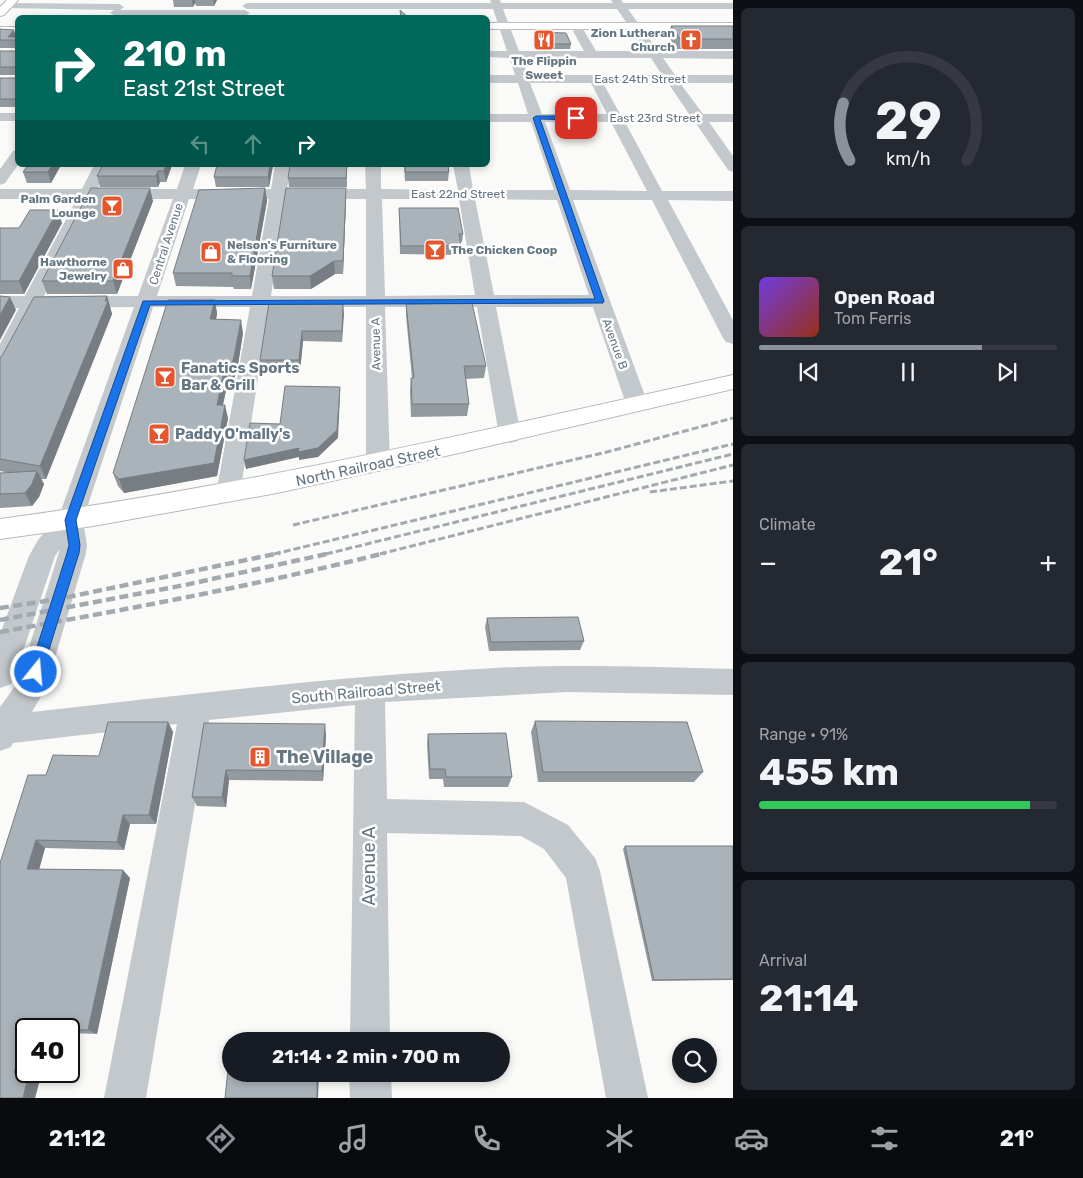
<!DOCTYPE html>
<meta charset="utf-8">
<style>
body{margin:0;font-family:Rubik,sans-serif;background:#242831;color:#f1f3f6;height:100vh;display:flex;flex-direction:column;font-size:19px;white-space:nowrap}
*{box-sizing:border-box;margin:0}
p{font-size:16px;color:#9ea1a6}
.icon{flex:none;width:28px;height:28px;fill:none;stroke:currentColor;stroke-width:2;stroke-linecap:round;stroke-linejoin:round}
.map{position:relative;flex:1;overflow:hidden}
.panel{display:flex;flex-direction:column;gap:8px;padding:8px;background:#0d0f14;width:350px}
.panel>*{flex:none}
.top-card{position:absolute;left:15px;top:15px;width:475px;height:152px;border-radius:8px;box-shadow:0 2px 8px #0003;background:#00695c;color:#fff;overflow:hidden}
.buttons{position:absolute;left:672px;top:1038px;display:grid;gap:10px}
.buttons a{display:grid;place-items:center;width:45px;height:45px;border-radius:50%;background:#171b24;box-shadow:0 2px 8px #0003;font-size:25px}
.speed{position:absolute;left:15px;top:1018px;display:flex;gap:10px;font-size:25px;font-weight:700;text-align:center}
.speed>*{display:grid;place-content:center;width:65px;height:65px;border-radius:50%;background:#171b24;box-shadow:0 2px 8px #0003;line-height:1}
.speed .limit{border:2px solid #111;border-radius:8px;background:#fff;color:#111}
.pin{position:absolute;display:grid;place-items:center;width:42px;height:42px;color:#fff;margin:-21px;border-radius:10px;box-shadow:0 2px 8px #0006}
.me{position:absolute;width:55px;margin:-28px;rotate:17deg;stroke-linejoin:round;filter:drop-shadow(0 0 4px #0008)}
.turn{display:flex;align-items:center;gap:18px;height:105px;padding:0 25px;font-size:22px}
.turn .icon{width:65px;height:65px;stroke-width:2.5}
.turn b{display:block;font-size:35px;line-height:42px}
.lanes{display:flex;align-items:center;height:48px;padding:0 25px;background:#0003;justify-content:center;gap:25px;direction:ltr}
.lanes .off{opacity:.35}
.big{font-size:38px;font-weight:700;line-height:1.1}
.panel .card{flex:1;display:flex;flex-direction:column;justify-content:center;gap:8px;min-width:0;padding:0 18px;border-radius:8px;background:#242831}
.panel .dial{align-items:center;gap:0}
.dial svg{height:130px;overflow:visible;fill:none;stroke:#363941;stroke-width:7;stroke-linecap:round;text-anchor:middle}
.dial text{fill:#f1f3f6;stroke:none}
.song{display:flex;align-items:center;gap:15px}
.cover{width:60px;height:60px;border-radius:8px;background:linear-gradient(135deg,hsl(260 70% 55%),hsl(10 70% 35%))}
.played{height:5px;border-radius:2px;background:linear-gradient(90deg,#8c9099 75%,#363941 75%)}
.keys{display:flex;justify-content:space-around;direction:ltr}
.heat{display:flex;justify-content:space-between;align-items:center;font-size:28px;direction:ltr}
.charge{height:8px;border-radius:4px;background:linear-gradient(90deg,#34c759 91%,#363941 0)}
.trip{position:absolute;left:222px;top:1032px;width:288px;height:50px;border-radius:25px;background:#171b24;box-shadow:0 2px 8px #0003;font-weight:700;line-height:50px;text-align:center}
.tab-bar{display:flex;height:80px;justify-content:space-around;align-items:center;background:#090b0e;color:#9ea1a6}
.tab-bar .icon{width:35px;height:35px}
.tab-bar .on{color:#8c9099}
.tab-bar b{font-size:22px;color:#f1f3f6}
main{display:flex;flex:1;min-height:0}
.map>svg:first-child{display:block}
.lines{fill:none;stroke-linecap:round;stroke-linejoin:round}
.major-casing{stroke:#b5babe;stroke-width:2}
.minor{fill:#c3c8cc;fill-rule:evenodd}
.major{fill:#fff;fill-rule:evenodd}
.rail-far1{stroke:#a2aab0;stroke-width:3;stroke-dasharray:7 3;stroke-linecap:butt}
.rail{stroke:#a2aab0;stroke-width:4.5;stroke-dasharray:9 4.5;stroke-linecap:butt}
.wall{fill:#929a9f}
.shaded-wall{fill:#777d82}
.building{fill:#aab3b9;stroke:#777d82}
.route{fill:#1a73e8;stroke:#114b97}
.labels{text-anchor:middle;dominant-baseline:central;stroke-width:5;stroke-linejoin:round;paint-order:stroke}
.far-poi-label{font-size:12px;font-weight:bold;fill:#657683;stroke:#fff;text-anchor:end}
.far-street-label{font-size:12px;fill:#657683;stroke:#fff}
.poi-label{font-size:15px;font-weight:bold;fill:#657683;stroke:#fff;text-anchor:start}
.street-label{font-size:15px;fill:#657683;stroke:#fff}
.near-poi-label{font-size:18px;font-weight:bold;fill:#657683;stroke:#fff;text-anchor:start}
.near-street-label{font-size:18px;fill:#657683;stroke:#fff}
</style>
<main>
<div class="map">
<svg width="733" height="1098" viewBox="0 0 733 1098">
<rect width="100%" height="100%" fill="#fafaf8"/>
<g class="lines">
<g class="major-casing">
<path id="major" d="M7,0H18L4,15L0,16V7Z
M488,23H733V29H488Z
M0,27H18V35H0Z
M733,375V389L459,453L277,493L93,526L0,539V519C247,486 490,429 733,375Z"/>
</g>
<path class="minor" d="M490,0H500L501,3H613L611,0H621L623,3H733V9H628L658,51H733V59L663,58L675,75H733V83H680L703,114H733V122H709L733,156V172L728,170L695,122H625L662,191H733V201L668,200L733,320V344L726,342L723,338L652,200H573L648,404L645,409L637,411L629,409L626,404L593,307H496L521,435L518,441L510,443L502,441L499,435L477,307H385L390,464L386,470L378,472L370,470L366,464V307H269L240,494L237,500L228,503L219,500L216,494L250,307H153L83,520L87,545L86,553L46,688L32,712C186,695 340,676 495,668C574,664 654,667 733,669V695L567,692L385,702L387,799L524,802L568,825L595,858L600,871L648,1098H606L566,878L544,849L521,836L387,833L390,1041H350L355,705L209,720L146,1098H104L177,724L13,743L11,747L0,751V707L18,682L60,549L55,556L15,675L11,684L0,688V634L29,556L38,540L59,516L134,307L38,308L10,364L7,369L0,370V344L19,308H0V296H25L77,199H0V189H82L94,165H110L97,189H177L185,165H201L193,189H271L275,165H291L287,189H366L365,165H381V189L458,190L453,165H469L473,190H554L531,122H488V114H528L518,83H488V75H515L509,58L488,57V51H507L493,9H247L242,6L247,3H491ZM503,9H617L646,51H596L583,29L579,28L573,31L584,51H519ZM521,58H651L662,75H528ZM530,83H591L607,114H542ZM603,83H668L689,114H620ZM545,122H611L647,191L570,190ZM93,199H173L138,296H44ZM189,199H269L252,296H157ZM285,199H366V296H271ZM382,199H459L475,295L385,296ZM475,199L557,200L589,295H494Z
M7,3L119,4L124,7L120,10H245L250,13L245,16H115L110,13L114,10L3,8L2,6Z
M0,113H18V121H0Z
M18,150V165L5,183L0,185V169L13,151Z
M349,1074H391L392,1098H350Z"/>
<use href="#major" class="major"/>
<path class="rail-far1" d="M650,492L733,481
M293,525L607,452L733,418
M274,554L733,444
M326,554L733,454
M380,554L733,465"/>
<path class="rail" d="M0,608L59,599L280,553
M0,620L185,585L331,553
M0,632C129,609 258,585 385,553"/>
</g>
<path class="wall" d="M173,0H217L214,6H196L195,3L193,7H174Z
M671,26H733V49H677L668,36Z
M0,29L18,37V107H0V78H17V75H0V51H17V48H0Z
M534,32L571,44L570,49H538L534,38Z
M61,165L51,183H27L23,172Z
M172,165L166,182H160L158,187H100L97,176Z
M217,165H273L269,187H216L214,177Z
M347,165V187H289L288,178Z
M404,165H448L449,172L448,181H405Z
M265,188L267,201L251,289H234L233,287L176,286L173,273Z
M153,201L117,294H47L42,281Z
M346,201L343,274H335L311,289H274L272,276Z
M399,208L463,234L462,242H460L461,246L460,255L400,254Z
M62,223L24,294H0V228H19Z
M107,296L112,314L46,479H41L44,484L39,497L32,506L0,508V473H9L0,471V357L2,356Z
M215,300L217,314L216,319L243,333L237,371L233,381H228L223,405L228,418L217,476L124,493L118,486L113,473Z
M269,303L343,304L342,342L303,341L300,371H261L260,360Z
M406,304L486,366L484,378L465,379L469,404L467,416L411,417L410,391L411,378H412L406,316Z
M487,618L584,641L580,650L489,651L485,627Z
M535,721L703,772L694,782H538L531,732Z
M168,722L173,732L156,824H130L124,850L45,848L39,869L130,878L97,1034L69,1033V1029H26L27,1073L41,1075L35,1098H0V863L46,775L99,756Z
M204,723L326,735L323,781L229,780L226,807L197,806L192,797Z
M428,734L512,777L508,787H444L443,779H429L427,744Z
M625,846H733V980L652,981L623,849Z"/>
<path class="shaded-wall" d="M192,0H195V3L193,7Z
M213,0H217L214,6Z
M14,30L16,37H8Z
M52,165H61L51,183L48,172Z
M166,165H172L166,182L164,171Z
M270,165H273L269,187L268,177Z
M158,171L160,182L158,187L156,176Z
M150,188L153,201L117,294L113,281Z
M265,188L267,201L251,289L250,276Z
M346,188V201L343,274V261Z
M58,210L62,223L24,294L19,281Z
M334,261L335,274L311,289L310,276Z
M107,296L112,314L46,479L40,466Z
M10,297L16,310L0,340V315Z
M215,300L217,314L213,333L210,319Z
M343,304L344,314L342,342V331Z
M241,320L243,333L237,371L233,381L231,367Z
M302,331L303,341L300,371L299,360Z
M225,367L228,381L220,418L217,405Z
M340,387V395L338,438L318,457L299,460V457L246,469L244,460Z
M225,405L228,418L217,476L124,493L119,479Z
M37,471L44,484L39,497L32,506L25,493Z
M168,722L173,732L156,824L149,815Z
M325,724L326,735L323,781L322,771Z
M226,770L229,780L226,807L222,797Z
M123,815L130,824L124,850L117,842Z
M36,840L45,848L37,877L27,869Z
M123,870L130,878L97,1034L88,1030Z
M26,1028V1071H27L26,1075L14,1073Z
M29,1073L41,1075L35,1098H23Z
M317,1074H319L318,1098H317Z"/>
<path class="building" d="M400,10L409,18H401Z
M671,26H733V39H680Z
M0,29L14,30L8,37H18V99H0V78H17V67H0V51H17V40H0Z
M534,32L566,33L571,44H539Z
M28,165H52L48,172H23Z
M103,165H166L164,171H158L156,176H97Z
M217,165H270L268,177H214Z
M290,165H347L346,178H288Z
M405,165H448L449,172H405Z
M91,188H150L113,281H42Z
M265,188L250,276H232V273H173L199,190Z
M286,188H346L343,261H334L310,276H272Z
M399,208H458L463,234H459L461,246H401Z
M30,210H58L19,281H0V228H19Z
M0,296L10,297L0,315Z
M107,296L105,301H108L40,466L0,459V357L2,356L34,297Z
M168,300H215L210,319L241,320L234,357L231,367H225L217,405H225L214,463L119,479L113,473Z
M269,303L343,304L342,331H302L299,360H260Z
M472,303L486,366H464L469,404H412L411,378H414L406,304Z
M285,386L340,387L337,430L318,448L298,452L299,448L244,460L250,423L280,424Z
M37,471L32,484L25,493L0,494V473Z
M578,617L584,641L491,642L487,618Z
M535,721L687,722L703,772H543Z
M108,722H168L149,815H123L117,842L36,840L27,869L123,870L88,1030H69V1029L26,1028L14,1073H29L23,1098H0V863L28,775H46L53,755L99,756Z
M204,723L325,724L322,771L226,770L222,797H192Z
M506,733L512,777H446L445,769H430L428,734Z
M625,846H733V979L654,980Z
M231,1069V1074H317V1098H225L228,1070Z"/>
<path class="route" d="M536,116H576L579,118L576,120L540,119L604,301L603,303L150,305L76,520L80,545L79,553L42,672L40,676L36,678L31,676L29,672L67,553L69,545L65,520L143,301L595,299L533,118Z"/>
<defs>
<g id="restaurant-square" transform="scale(1.125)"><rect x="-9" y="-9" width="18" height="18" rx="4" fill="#e4572e" stroke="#fff"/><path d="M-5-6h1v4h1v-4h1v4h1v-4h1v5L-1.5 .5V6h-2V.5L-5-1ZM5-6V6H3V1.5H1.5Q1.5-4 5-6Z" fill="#fff"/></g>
<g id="church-square" transform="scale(1.125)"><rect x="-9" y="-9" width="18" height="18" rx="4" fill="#e4572e" stroke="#fff"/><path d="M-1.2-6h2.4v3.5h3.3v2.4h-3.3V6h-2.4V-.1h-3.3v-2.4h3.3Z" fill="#fff"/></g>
<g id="bar-square" transform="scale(1.125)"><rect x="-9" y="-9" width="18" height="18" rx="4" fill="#e4572e" stroke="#fff"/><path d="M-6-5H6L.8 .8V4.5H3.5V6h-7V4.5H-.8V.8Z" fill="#fff"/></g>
<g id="shop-square" transform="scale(1.125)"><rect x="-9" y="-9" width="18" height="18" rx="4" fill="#e4572e" stroke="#fff"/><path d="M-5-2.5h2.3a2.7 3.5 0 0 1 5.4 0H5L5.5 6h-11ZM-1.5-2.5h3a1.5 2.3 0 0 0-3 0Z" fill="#fff"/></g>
<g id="building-square" transform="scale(1.125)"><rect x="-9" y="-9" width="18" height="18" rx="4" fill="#e4572e" stroke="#fff"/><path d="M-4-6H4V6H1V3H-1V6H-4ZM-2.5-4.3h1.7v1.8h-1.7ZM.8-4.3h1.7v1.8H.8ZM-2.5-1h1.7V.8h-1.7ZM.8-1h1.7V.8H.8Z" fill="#fff"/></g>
</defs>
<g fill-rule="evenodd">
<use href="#restaurant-square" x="544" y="40"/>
<use href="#church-square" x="691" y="40"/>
<use href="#bar-square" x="112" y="206"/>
<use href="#bar-square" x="435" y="250"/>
<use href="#shop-square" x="211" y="252"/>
<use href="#shop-square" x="123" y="269"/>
<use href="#bar-square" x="165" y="377"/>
<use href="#bar-square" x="159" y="434"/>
<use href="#building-square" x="260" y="757"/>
</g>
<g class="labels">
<g class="far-poi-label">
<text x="675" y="33">Zion Lutheran<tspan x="675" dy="14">Church</tspan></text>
<text x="544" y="61" text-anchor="middle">The Flippin<tspan x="544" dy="14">Sweet</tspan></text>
<text x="96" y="199">Palm Garden<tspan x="96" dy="14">Lounge</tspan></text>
<text x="227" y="245" text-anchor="start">Nelson's Furniture<tspan x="227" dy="14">&amp; Flooring</tspan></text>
<text x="451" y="250" text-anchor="start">The Chicken Coop</text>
<text x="107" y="262">Hawthorne<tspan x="107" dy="14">Jewelry</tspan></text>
</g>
<g class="far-street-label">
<text x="640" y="79">East 24th Street</text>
<text x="655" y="118">East 23rd Street</text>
<text x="458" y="194">East 22nd Street</text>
<text transform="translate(166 244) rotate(-72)">Central Avenue</text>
<text transform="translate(376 344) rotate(-91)">Avenue A</text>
<text transform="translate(615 344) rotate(70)">Avenue B</text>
</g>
<g class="poi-label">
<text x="181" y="368">Fanatics Sports<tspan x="181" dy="17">Bar &amp; Grill</tspan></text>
<text x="175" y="434">Paddy O'mally's</text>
</g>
<g class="street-label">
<text transform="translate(368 466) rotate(-12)">North Railroad Street</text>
<text transform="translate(366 692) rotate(-5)">South Railroad Street</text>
</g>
<g class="near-poi-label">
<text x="276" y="757">The Village</text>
</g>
<g class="near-street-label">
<text transform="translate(369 866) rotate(-90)">Avenue A</text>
</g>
</g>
</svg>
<div class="buttons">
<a><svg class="icon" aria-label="search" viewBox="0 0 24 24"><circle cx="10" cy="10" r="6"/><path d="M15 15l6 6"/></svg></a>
</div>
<div class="speed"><div class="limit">40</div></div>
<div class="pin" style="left:576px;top:118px;background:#d93025"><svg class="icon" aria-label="arrive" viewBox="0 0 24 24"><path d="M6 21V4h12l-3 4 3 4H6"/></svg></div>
<svg class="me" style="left:36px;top:672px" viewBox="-20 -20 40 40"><circle r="17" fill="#1a73e8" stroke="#fff" stroke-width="3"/><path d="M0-11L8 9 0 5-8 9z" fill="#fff"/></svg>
<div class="trip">21:14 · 2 min · 700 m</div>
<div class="top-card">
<div class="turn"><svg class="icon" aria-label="right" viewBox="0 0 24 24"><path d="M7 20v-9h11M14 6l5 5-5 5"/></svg><div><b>210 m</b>East 21st Street</div></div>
<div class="lanes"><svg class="icon off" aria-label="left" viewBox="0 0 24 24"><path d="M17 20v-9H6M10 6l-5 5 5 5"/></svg><svg class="icon off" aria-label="ahead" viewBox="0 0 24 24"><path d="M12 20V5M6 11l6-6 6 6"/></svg><svg class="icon" aria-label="right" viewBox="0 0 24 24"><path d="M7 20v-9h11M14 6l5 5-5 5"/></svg></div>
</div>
</div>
<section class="panel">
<div class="card dial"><svg viewBox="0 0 100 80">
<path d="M14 69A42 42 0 1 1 86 69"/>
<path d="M14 69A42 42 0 0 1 10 34" stroke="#8c9099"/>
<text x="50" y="56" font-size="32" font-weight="700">29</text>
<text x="50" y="72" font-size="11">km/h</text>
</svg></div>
<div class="card">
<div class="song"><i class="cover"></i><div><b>Open Road</b><p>Tom Ferris</p></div></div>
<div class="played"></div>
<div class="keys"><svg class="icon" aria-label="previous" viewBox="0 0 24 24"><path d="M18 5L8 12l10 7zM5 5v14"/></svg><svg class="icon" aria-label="pause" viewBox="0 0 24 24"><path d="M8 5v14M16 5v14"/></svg><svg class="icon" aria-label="next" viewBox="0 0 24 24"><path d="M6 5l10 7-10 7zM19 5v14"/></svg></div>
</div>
<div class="card"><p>Climate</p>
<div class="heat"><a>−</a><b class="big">21°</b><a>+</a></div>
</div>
<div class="card"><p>Range · 91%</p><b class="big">455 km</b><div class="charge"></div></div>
<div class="card"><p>Arrival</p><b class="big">21:14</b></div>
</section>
</main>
<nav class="tab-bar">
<b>21:12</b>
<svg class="icon on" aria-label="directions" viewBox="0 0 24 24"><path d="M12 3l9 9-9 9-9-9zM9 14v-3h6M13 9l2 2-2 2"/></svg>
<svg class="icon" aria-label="music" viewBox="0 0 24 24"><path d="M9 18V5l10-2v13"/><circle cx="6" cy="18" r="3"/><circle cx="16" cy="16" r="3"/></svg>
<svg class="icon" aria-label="phone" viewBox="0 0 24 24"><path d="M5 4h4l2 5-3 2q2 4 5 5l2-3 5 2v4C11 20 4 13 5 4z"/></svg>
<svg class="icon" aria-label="climate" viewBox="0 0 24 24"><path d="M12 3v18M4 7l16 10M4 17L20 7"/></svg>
<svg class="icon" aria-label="car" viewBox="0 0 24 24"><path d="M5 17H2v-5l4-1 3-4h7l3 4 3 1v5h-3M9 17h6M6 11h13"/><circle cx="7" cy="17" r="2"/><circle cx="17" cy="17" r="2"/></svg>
<svg class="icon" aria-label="filters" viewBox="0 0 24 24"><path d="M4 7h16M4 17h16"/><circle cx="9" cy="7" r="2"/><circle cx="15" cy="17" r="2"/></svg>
<b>21°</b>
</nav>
